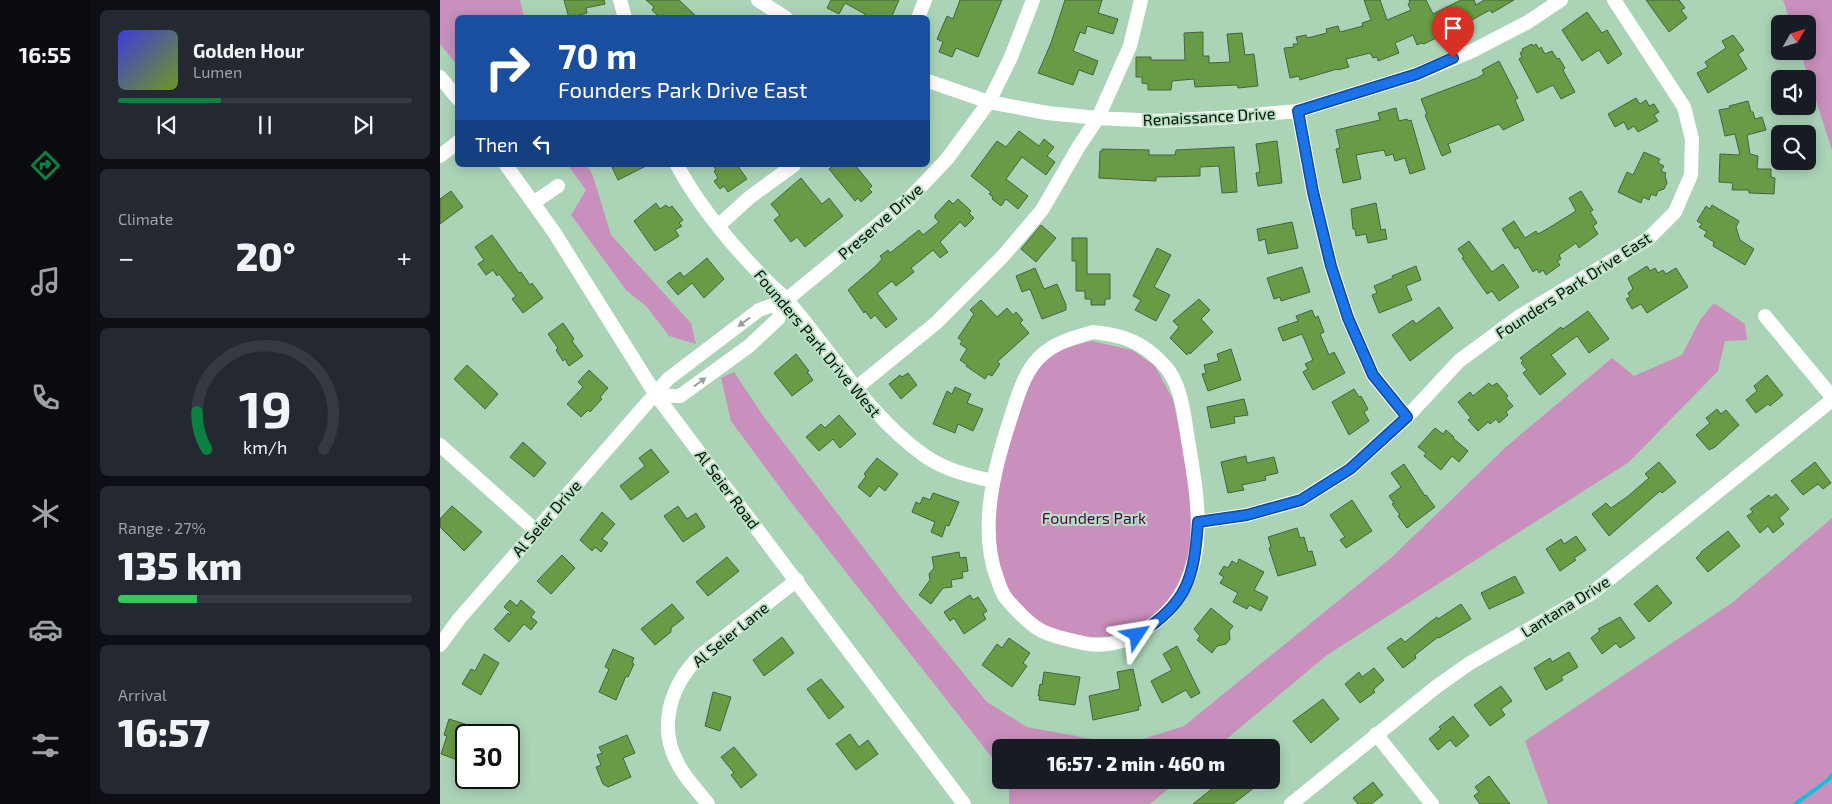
<!DOCTYPE html>
<meta charset="utf-8">
<style>
body{margin:0;font-family:"Exo 2",sans-serif;background:#242831;color:#f1f3f6;height:100vh;display:flex;flex-direction:column;font-size:19px;white-space:nowrap}
*{box-sizing:border-box;margin:0}
p{font-size:16px;color:#9ea1a6}
.icon{flex:none;width:28px;height:28px;fill:none;stroke:currentColor;stroke-width:2;stroke-linecap:round;stroke-linejoin:round}
.map{position:relative;flex:1;overflow:hidden}
.drawer{display:flex;flex-direction:column;gap:10px;padding:10px;background:#0d0f14;width:350px}
.drawer>*{flex:none}
.top-card{position:absolute;left:15px;top:15px;width:475px;height:152px;border-radius:8px;box-shadow:0 2px 12px #0003;background:#1a4fa0;color:#fff;overflow:hidden}
.needle{width:32px;rotate:51deg}
.buttons{position:absolute;left:1331px;top:15px;display:grid;gap:10px}
.buttons a{display:grid;place-items:center;width:45px;height:45px;border-radius:8px;background:#171b24;box-shadow:0 2px 12px #0003;font-size:25px}
.speed{position:absolute;left:15px;top:724px;display:flex;gap:10px;font-size:25px;font-weight:700;text-align:center}
.speed>*{display:grid;place-content:center;width:65px;height:65px;border-radius:50%;background:#171b24;box-shadow:0 2px 12px #0003;line-height:1}
.speed .limit{border:2px solid #111;border-radius:8px;background:#fff;color:#111}
.pin{position:absolute;display:grid;place-items:center;width:42px;height:42px;color:#fff;margin:-51px -21px;border-radius:50% 50% 50% 0;rotate:-45deg;box-shadow:0 0 5px #0007}
.pin .icon{rotate:45deg}
.me{position:absolute;width:55px;margin:-28px;rotate:57deg;stroke-linejoin:round;filter:drop-shadow(0 0 4px #0008)}
.turn{display:flex;align-items:center;gap:18px;height:105px;padding:0 20px;font-size:22px}
.turn .icon{width:65px;height:65px;stroke-width:2.5}
.turn b{display:block;font-size:35px;line-height:42px}
.then{display:flex;align-items:center;height:48px;padding:0 20px;background:#0003;gap:10px;font-size:19px}
.big{font-size:38px;font-weight:800;line-height:1.1}
.drawer .tile{flex:1;display:flex;flex-direction:column;justify-content:center;gap:8px;min-width:0;padding:0 18px;border-radius:8px;background:#242831}
.drawer .dial{align-items:center;gap:0}
.dial svg{height:130px;overflow:visible;fill:none;stroke:#363941;stroke-width:7;stroke-linecap:round;text-anchor:middle}
.dial text{fill:#f1f3f6;stroke:none}
.song{display:flex;align-items:center;gap:15px}
.cover{width:60px;height:60px;border-radius:8px;background:linear-gradient(135deg,hsl(240 70% 55%),hsl(80 70% 35%))}
.played{height:5px;border-radius:2px;background:linear-gradient(90deg,#0b8043 35%,#363941 35%)}
.keys{display:flex;justify-content:space-around;direction:ltr}
.heat{display:flex;justify-content:space-between;align-items:center;font-size:28px;direction:ltr}
.charge{height:8px;border-radius:4px;background:linear-gradient(90deg,#34c759 27%,#363941 0)}
.trip{position:absolute;left:552px;top:739px;width:288px;height:50px;border-radius:8px;background:#171b24;box-shadow:0 2px 12px #0003;font-weight:800;line-height:50px;text-align:center}
main{display:flex;flex:1;min-height:0}
.tabs{display:flex;flex-direction:column;width:90px;justify-content:space-around;align-items:center;background:#090b0e;color:#9ea1a6}
.tabs .icon{width:35px;height:35px}
.tabs .on{color:#0b8043}
.tabs b{font-size:22px;color:#f1f3f6}
.map>svg:first-child{display:block}
.green{fill:#c990bd}
.lines{fill:none;stroke-linecap:round;stroke-linejoin:round}
.stream{stroke:#11bfdc;stroke-width:4}
.building{fill:#689b46;stroke:#4b603f}
.minor{stroke:#fff;stroke-width:14}
.oneway{fill:#9a9f9b}
.route-casing{stroke:#114b97;stroke-width:12}
.route{stroke:#1a73e8;stroke-width:9}
.labels{text-anchor:middle;dominant-baseline:central;stroke-width:4;stroke-linejoin:round;paint-order:stroke}
.street-label{font-size:16px;fill:#030f06;stroke:#b8e1c4}
.park-label{font-size:16px;fill:#4d0244;stroke:#b8e1c4}
</style>
<main>
<nav class="tabs">
<b>16:55</b>
<svg class="icon on" aria-label="directions" viewBox="0 0 24 24"><path d="M12 3l9 9-9 9-9-9zM9 14v-3h6M13 9l2 2-2 2"/></svg>
<svg class="icon" aria-label="music" viewBox="0 0 24 24"><path d="M9 18V5l10-2v13"/><circle cx="6" cy="18" r="3"/><circle cx="16" cy="16" r="3"/></svg>
<svg class="icon" aria-label="phone" viewBox="0 0 24 24"><path d="M5 4h4l2 5-3 2q2 4 5 5l2-3 5 2v4C11 20 4 13 5 4z"/></svg>
<svg class="icon" aria-label="climate" viewBox="0 0 24 24"><path d="M12 3v18M4 7l16 10M4 17L20 7"/></svg>
<svg class="icon" aria-label="car" viewBox="0 0 24 24"><path d="M5 17H2v-5l4-1 3-4h7l3 4 3 1v5h-3M9 17h6M6 11h13"/><circle cx="7" cy="17" r="2"/><circle cx="17" cy="17" r="2"/></svg>
<svg class="icon" aria-label="filters" viewBox="0 0 24 24"><path d="M4 7h16M4 17h16"/><circle cx="9" cy="7" r="2"/><circle cx="15" cy="17" r="2"/></svg>
</nav>
<section class="drawer">
<div class="tile">
<div class="song"><i class="cover"></i><div><b>Golden Hour</b><p>Lumen</p></div></div>
<div class="played"></div>
<div class="keys"><svg class="icon" aria-label="previous" viewBox="0 0 24 24"><path d="M18 5L8 12l10 7zM5 5v14"/></svg><svg class="icon" aria-label="pause" viewBox="0 0 24 24"><path d="M8 5v14M16 5v14"/></svg><svg class="icon" aria-label="next" viewBox="0 0 24 24"><path d="M6 5l10 7-10 7zM19 5v14"/></svg></div>
</div>
<div class="tile"><p>Climate</p>
<div class="heat"><a>−</a><b class="big">20°</b><a>+</a></div>
</div>
<div class="tile dial"><svg viewBox="0 0 100 80">
<path d="M14 69A42 42 0 1 1 86 69"/>
<path d="M14 69A42 42 0 0 1 8 46" stroke="#0b8043"/>
<text x="50" y="56" font-size="32" font-weight="700">19</text>
<text x="50" y="72" font-size="11">km/h</text>
</svg></div>
<div class="tile"><p>Range · 27%</p><b class="big">135 km</b><div class="charge"></div></div>
<div class="tile"><p>Arrival</p><b class="big">16:57</b></div>
</section>
<div class="map">
<svg width="1392" height="804" viewBox="0 0 1392 804">
<rect width="100%" height="100%" fill="#abd4b7"/>
<path class="green" d="M0,0H80L84,17L18,18L17,65L0,44Z
M1343,0H1392V150L1360,51H1368V24H1351Z
M98,165H147L153,176L171,235L251,323L256,344L229,336L207,307L186,290L131,215L146,190L129,167H99Z
M1274,303L1305,324L1307,340L1285,341L1278,371L1189,462L887,655L777,747L561,748V769L350,501L291,421L281,378L294,372L324,417L464,601L547,702L587,727L684,745L744,726L951,558L1067,446L1172,358L1194,376L1242,355L1260,320Z
M651,341L692,350L715,366L733,400L759,522L736,592L712,618L679,636L632,638L599,623L566,596L553,561V479L589,375L615,351Z
M1392,518V804H1108L1085,741L1292,603Z
M569,780H739L710,804H569Z"/>
<g class="lines">
<path class="stream" d="M1355,804L1388,780L1392,775"/>
</g>
<path class="building" d="M124,0H164L165,4L146,8L147,13L129,18Z
M206,0H239L258,18H220L212,10L214,7Z
M391,0H459L451,18H424L425,14L405,3L399,14L387,8Z
M520,0H562L538,57L516,48L512,57L499,52L503,42L497,39L507,16L513,19Z
M625,0H662L658,13L678,19L673,34L647,26L645,34L640,32L633,51L658,61L653,75L639,70L633,85L598,73L611,43Z
M924,0H940L947,20L971,10L968,4L970,3L969,0H986L993,14L1021,0H1034L1036,5L1044,0H1074L1052,13L1050,10L1030,21L1032,26L1019,33L1013,21L993,31L996,38L984,44L981,43L977,45L973,35L955,43L959,53L938,61L937,57L933,58L930,53L906,59L909,67L898,70L897,69L860,80L859,76L850,78L844,48L854,47L853,44H858L856,37L866,35L867,38L887,33L886,29L898,26L900,32L923,26L922,23L931,20Z
M1206,0H1239L1245,8L1241,10L1247,18L1229,32Z
M1147,12L1162,33L1167,30L1182,54L1168,64L1159,50L1142,61L1122,30Z
M763,32V56H769V63L790,62L787,34L802,33L805,55L814,54L818,86L798,88L797,85L755,87L754,79L732,81L731,90H708V84L702,83V77H696V57H711V60H745L744,33Z
M1293,35L1304,50L1298,54L1307,69L1268,93L1257,73L1268,67L1265,62L1286,48L1282,41Z
M1092,44L1093,46L1096,44L1099,49L1101,47L1105,54L1112,51L1117,59L1119,58L1125,68L1123,70L1135,92L1121,99L1113,85L1097,93L1079,59L1082,57L1080,53L1083,51L1082,49Z
M1059,61L1078,98L1075,100L1084,120L1063,130L1059,124L1008,144L1011,152L1002,156L985,115L987,114L981,99L1037,78L1044,74L1042,70Z
M1196,98L1200,104L1206,100L1209,106L1214,104L1219,112L1214,115L1218,121L1198,132L1194,126L1188,130L1184,122L1175,127L1168,114Z
M1308,101L1311,112H1313L1315,119L1322,117L1326,130L1307,135L1310,154L1318,156L1317,169H1331V177L1335,178L1334,194L1309,193V190H1292L1293,183L1279,182L1280,154L1300,155L1295,134L1285,136L1279,110L1290,108L1289,106Z
M956,108L959,121L967,119L968,121L971,120L985,169L970,174L965,158L955,161L953,154L946,156L944,150L916,155L921,179L903,183L896,149L900,148L896,130L940,120L938,113Z
M579,131L599,146L604,139L614,147L607,156L615,162L606,175L582,157L566,179L588,196L578,209L566,199L561,206L552,199L553,197L549,194L551,192L531,176L557,141L566,147Z
M837,141L842,183L818,186L816,173L820,172L816,144Z
M794,147L797,192L782,193L779,166L760,167V176L716,177V181L659,178L660,151L662,152V149L709,150V155H735L736,150Z
M1204,152L1220,159L1218,163L1224,166L1221,171L1226,173L1225,176L1227,183L1224,189L1218,191L1216,196L1211,194L1209,200L1203,197L1201,203L1178,192L1187,172L1193,175Z
M171,165H208L178,180Z
M273,165H297L307,179L288,192L284,186L280,189L274,181L278,178L274,171L276,170Z
M394,165H415L432,186L429,189L432,192L421,202L418,198L415,201L389,169Z
M361,178L382,204L389,198L403,216L365,247L357,237L351,242L334,220L340,215L331,204Z
M11,191L23,207L0,224V199Z
M1141,191L1153,210L1150,212L1157,223L1153,226L1158,234L1139,248L1136,243L1119,255L1121,259L1117,261L1120,265L1106,275L1103,270L1099,273L1097,269L1093,272L1078,247L1075,249L1062,229L1074,221L1085,238L1096,231L1098,234L1107,229L1136,211L1129,198Z
M518,199L531,211L529,213L534,218L525,227L520,222L500,242L508,252L500,258L493,250L471,268L474,272L456,286L452,281L437,293L457,319L446,328L435,315L431,319L425,311L424,313L408,290L437,265L442,259L440,256L448,250L450,253L479,230L483,235L499,222L495,218V215L509,200L513,204Z
M216,203L220,209L226,205L229,208L232,206L243,220L239,223L242,226L235,230L239,236L215,251L194,221Z
M936,203L941,230L945,229L947,239L928,243L926,234L916,236L915,229H913L911,209Z
M1272,205L1299,221L1296,227L1300,240L1314,249L1305,265L1273,246L1274,242L1264,236L1267,232L1259,227L1262,224L1257,221L1266,206L1270,209Z
M852,222L858,248L828,254L825,239L819,241L817,229Z
M601,225L616,238L596,262L581,249Z
M52,235L79,273L81,272L90,285L92,283L103,298L83,313L72,299L76,296L59,274L57,276L53,270L46,275L38,264L44,260L35,247Z
M632,238H647V274H670V299H665V305H651V299H645V291H636V261H632Z
M1029,241L1052,272L1063,264L1079,287L1059,301L1052,291L1047,294L1022,258L1024,257L1018,249Z
M717,248L731,255L714,287L730,295L716,321L695,310L701,300L693,296Z
M267,258L284,279L264,298L252,283L238,295L227,282L240,272L244,277Z
M976,266L981,280L966,286L972,300L939,313L932,295L937,293L934,286L953,278L952,276Z
M1207,266L1210,271L1215,268L1218,273L1223,270L1226,274L1236,268L1248,287L1207,313L1201,304L1192,309L1186,299L1190,297L1188,293L1193,289L1188,278Z
M862,267L870,292L841,301L840,297L834,299L827,278Z
M595,268L604,289L617,284L626,305V310L602,319L590,289L582,292L576,276Z
M759,299L770,310L761,319L773,332L750,354L749,352L747,355L730,338L739,327L733,321Z
M541,300L557,317L567,308L573,315L576,312L583,320L580,323L589,333L557,362L560,364L552,376L548,374L545,379L526,366L527,365L520,360L527,349L520,344L522,341L518,338L534,314L530,310Z
M999,307L1013,328L970,361L952,335L973,320L976,324Z
M872,310L875,318L878,316L884,332L880,334L889,355L894,352L905,373L873,390L863,372L868,369L865,364L873,360L862,334L843,341L838,328L858,321L856,316Z
M1148,311L1169,339L1149,353L1137,336L1111,355L1126,374L1100,395L1083,373L1087,370L1081,363L1083,361L1080,358L1121,327L1123,329Z
M123,323L134,339L132,341L143,356L129,366L125,359L123,361L116,350L118,348L108,334Z
M791,349L801,380L768,391L762,374L766,373L764,365L779,361L777,354Z
M356,354L369,371L367,372L373,380L352,396L334,373Z
M27,365L58,394L45,409L14,379Z
M149,370L168,388L160,397L162,399L150,412L148,410L141,417L127,404L143,387L138,382Z
M468,373L477,385L461,399L449,384L460,375L462,377Z
M1327,375L1343,395L1330,406L1328,404L1316,413L1306,400L1317,391L1314,386Z
M1049,383L1052,386L1057,383L1068,396L1066,398L1073,406L1066,412L1068,415L1059,423L1056,419L1050,424L1048,422L1038,431L1028,420L1031,418L1018,402L1030,392L1033,396Z
M515,387L531,394L527,403L543,409L533,431L518,424L515,433L493,424L507,391L512,394Z
M914,389L919,397L921,396L928,409L924,412L929,421L909,435L892,402Z
M804,399L808,415L794,417L795,423L771,428L767,407Z
M1277,409L1281,414L1286,410L1299,425L1275,447L1269,450L1256,435L1270,423L1266,418Z
M399,415L416,434L400,448L393,439L379,451L366,437L381,424L385,428Z
M995,428L1003,434L1006,430L1014,437L1013,438L1028,451L1019,462L1012,456L1001,470L984,456L986,453L978,447Z
M83,442L106,463L94,477L70,457Z
M211,449L229,472L191,500L180,486L205,466L199,458Z
M806,456L807,463L834,457L838,473L825,476L826,480L802,485L804,490L788,493L781,462Z
M437,458L458,474L445,491L439,486L430,497L418,487L426,476L424,474Z
M1219,462L1236,482L1222,493L1220,491L1169,536L1152,514L1166,503L1171,508L1187,497L1209,478L1205,474Z
M1375,462L1391,483L1383,489L1378,484L1363,495L1351,481Z
M964,464L985,496L986,495L995,507L967,528L958,516L960,515L952,504L954,503L949,496L961,487L951,473Z
M493,493L519,502L509,526L506,525L502,537L491,532L495,522L472,512L476,502L480,504L483,497L490,500Z
M1336,494L1349,509L1339,518L1344,524L1333,533L1328,526L1320,533L1307,516L1313,512L1310,509L1329,495L1331,498Z
M912,500L932,531L906,548L900,540L905,537L890,515Z
M12,506L42,532L24,551L0,527V519Z
M238,506L247,519L256,513L265,527L243,542L224,516Z
M162,512L175,524L162,539L168,543L161,552L155,547L152,551L140,540Z
M857,528L860,538L864,537L868,552L872,551L876,565L838,576L829,548L831,547L828,537Z
M1288,531L1300,546L1268,572L1256,558L1261,553V552Z
M1136,536L1146,550L1134,558L1136,560L1120,571L1106,549L1121,539L1124,544Z
M519,552L520,558L526,557L528,571L522,572L523,578L511,580L512,587L503,588L491,604L479,595L490,580L489,574L494,568L492,557Z
M122,555L135,568L111,594L97,581Z
M287,557L299,571L268,596L256,582Z
M799,559L824,572L814,590L828,597L821,611L809,605L807,609L793,602L798,593L780,583L784,577L779,574L784,566L788,568L792,561L797,564Z
M1075,576L1084,593L1049,609L1041,593Z
M1217,585L1232,603L1209,622L1194,604Z
M530,595L533,600L538,597L547,611L543,614L546,619L524,634L514,618L510,621L504,612Z
M70,600L77,606L81,600L95,612L91,617L97,622L91,630L84,624L69,642L54,629L68,613L70,615L71,613L64,607Z
M232,604L244,618L231,628V632L215,645L201,629Z
M1021,604L1031,619L999,638L998,637L975,655L976,658L963,668L947,648L961,638L965,642L990,622L997,617L998,619Z
M771,608L793,626L789,631L790,639L786,644L777,646L772,653L757,640L760,636L754,629Z
M1180,617L1195,638L1180,648L1176,643L1162,654L1151,638L1160,631L1158,629Z
M342,637L354,653L324,676L313,660Z
M569,638L590,653L583,663L587,666L572,687L542,665L557,644L562,648Z
M737,646L760,693L751,698L746,690L722,703L711,681L732,670L723,654Z
M173,649L194,658L192,663L194,664L188,677L186,676L176,700L159,692L169,669L165,667Z
M1129,652L1138,667L1121,677L1123,680L1106,690L1094,668L1110,658L1112,662Z
M44,654L59,663L41,695L22,684L31,669L35,671Z
M934,668L944,680L933,690L935,692L920,703L905,684L919,672L922,677Z
M693,669L701,706H698L699,710L653,720L649,696L680,689L677,672Z
M604,672L640,677L635,705L599,700L600,696H598L600,684L602,685Z
M381,679L404,707L389,719L367,689Z
M1061,686L1072,701L1061,709L1065,715L1050,726L1034,705Z
M273,692L291,697L280,731L265,726Z
M883,699L899,719L871,743L853,721Z
M1013,716L1029,736L1016,747L1010,740L998,750L989,739L1001,729L999,727Z
M9,719L28,725L26,730V763L1,754L7,736L4,735Z
M410,734L419,747L428,740L438,754L416,770L396,744Z
M187,735L195,753L183,758L191,777L168,787L163,784L156,767L161,765L157,755L162,753L159,747Z
M294,747L317,775L301,788L291,775L294,773L281,757Z
M1049,776L1070,804H1040L1034,796L1039,792L1035,787Z
M783,780H824L793,804H753Z
M933,782L943,795L931,804H918L913,798Z"/>
<g class="lines">
<path class="minor" d="M180,0L185,18
M318,0L346,18
M478,18L485,0
M0,77L18,99
M488,81L549,102L607,113L658,118L718,121L793,117L858,111L977,74L1032,51L1088,22L1121,0
M858,111L873,192L891,266L908,318L933,375L967,417
M0,156L18,142
M66,165L114,232L216,395L524,804
M237,165C259,206 290,243 322,276C330,285 339,292 347,300C393,353 427,415 485,456C505,470 530,476 553,481
M93,203L118,186
M278,226L310,197L354,165
M1325,316L1392,397
M653,332C683,335 703,342 724,365C742,384 744,416 748,440C760,510 774,588 703,631C686,642 663,648 643,643C630,640 614,637 602,631C588,624 575,609 565,597C561,591 559,584 557,578C538,528 555,465 571,417C578,395 585,369 603,354C618,341 636,337 653,332Z
M416,388L496,323L563,256L602,210L639,146L658,118L690,46L701,0
M216,395L240,396L309,346L338,319L346,300
M0,445L95,530
M759,522L807,515L861,500L910,469L967,417L1019,361L1080,316L1208,239L1235,212L1251,175L1252,139L1244,107L1174,0
M0,645L19,619L228,379L319,310L346,300L469,199L507,159L549,102L571,57L593,0
M936,734L992,804
M268,804C258,791 245,778 238,764C217,726 231,684 260,656L357,580
M851,804L996,687L1030,663L1152,593L1392,400"/>
</g>
<defs><path id="oneway-solid" d="M-6-.8H1V-3.2L6.5 0L1 3.2V.8H-6Z" transform="scale(1.25)"/></defs>
<g class="oneway">
<use href="#oneway-solid" transform="translate(304 322) rotate(143)"/>
<use href="#oneway-solid" transform="translate(260 382) rotate(-36)"/>
</g>
<g class="lines">
<g class="route-casing">
<path id="route" d="M697,635C748,604 754,578 758,522L807,515L861,500L910,469L967,417L933,375L908,318L891,266L873,192L858,111L977,74L1013,58"/>
</g>
<use href="#route" class="route"/>
</g>
<g class="labels">
<g class="street-label">
<text transform="translate(769 116) rotate(-3)">Renaissance Drive</text>
<text transform="translate(440 221) rotate(-41)">Preserve Drive</text>
<text transform="translate(1133 285) rotate(-33)">Founders Park Drive East</text>
<text transform="translate(378 343) rotate(50)">Founders Park Drive West</text>
<text transform="translate(288 489) rotate(53)">Al Seier Road</text>
<text transform="translate(106 518) rotate(-49)">Al Seier Drive</text>
<text transform="translate(1125 606) rotate(-32)">Lantana Drive</text>
<text transform="translate(290 634) rotate(-39)">Al Seier Lane</text>
</g>
<g class="park-label">
<text x="654" y="517">Founders Park</text>
</g>
</g>
</svg>
<div class="buttons">
<a><svg class="needle" viewBox="-14 -14 28 28"><path d="M0-13l5 13h-10z" fill="#e53935"/><path d="M0 13l5-13h-10z" fill="#9ea1a6"/></svg></a>
<a><svg class="icon" aria-label="sound" viewBox="0 0 24 24"><path d="M4 9h4l5-4v14l-5-4H4zM17 9q2 3 0 6"/></svg></a>
<a><svg class="icon" aria-label="search" viewBox="0 0 24 24"><circle cx="10" cy="10" r="6"/><path d="M15 15l6 6"/></svg></a>
</div>
<div class="speed"><div class="limit">30</div></div>
<div class="pin" style="left:1013px;top:58px;background:#d93025"><svg class="icon" aria-label="arrive" viewBox="0 0 24 24"><path d="M6 21V4h12l-3 4 3 4H6"/></svg></div>
<svg class="me" style="left:697px;top:635px" viewBox="-20 -20 40 40"><path d="M0-17L14 15 0 8-14 15z" fill="#1a73e8" stroke="#fff" stroke-width="4"/></svg>
<div class="trip">16:57 · 2 min · 460 m</div>
<div class="top-card">
<div class="turn"><svg class="icon" aria-label="right" viewBox="0 0 24 24"><path d="M7 20v-9h11M14 6l5 5-5 5"/></svg><div><b>70 m</b>Founders Park Drive East</div></div>
<div class="then">Then<svg class="icon" aria-label="left" viewBox="0 0 24 24"><path d="M17 20v-9H6M10 6l-5 5 5 5"/></svg></div>
</div>
</div>
</main>
